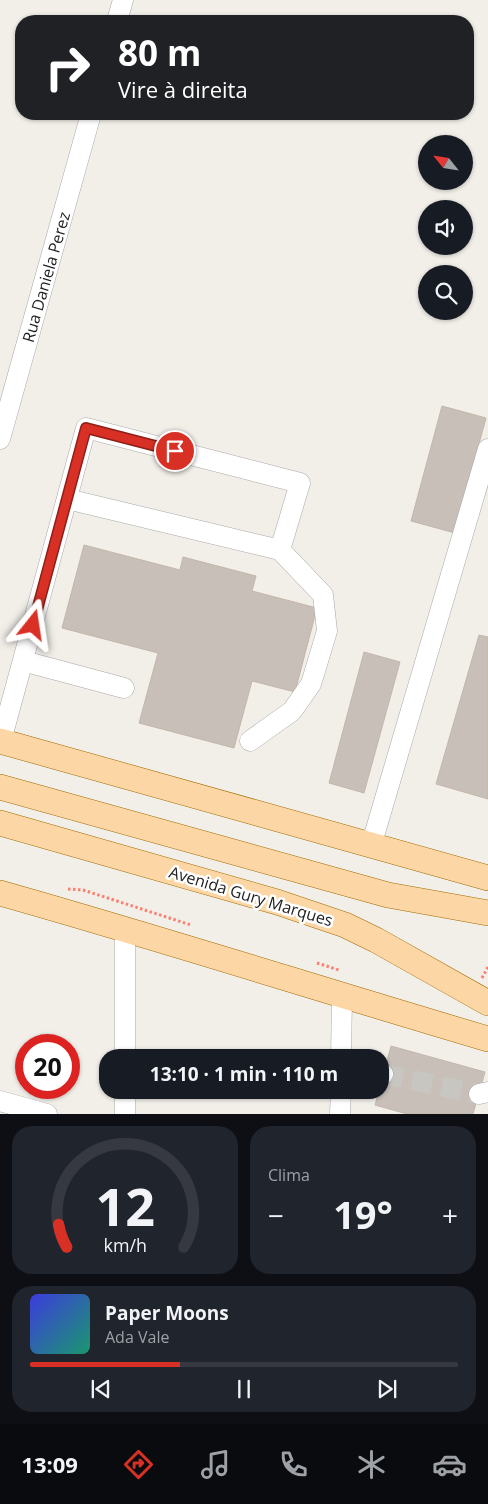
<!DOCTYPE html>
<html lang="pt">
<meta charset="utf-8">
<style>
body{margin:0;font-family:"Open Sans",sans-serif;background:#20242c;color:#f1f3f6;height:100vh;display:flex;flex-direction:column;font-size:19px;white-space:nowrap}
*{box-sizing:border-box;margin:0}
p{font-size:16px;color:#9ea1a6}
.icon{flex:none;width:28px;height:28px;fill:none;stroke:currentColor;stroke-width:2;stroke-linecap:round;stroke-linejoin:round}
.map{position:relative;height:1114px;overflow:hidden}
.side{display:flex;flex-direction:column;gap:12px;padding:12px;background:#0d0f14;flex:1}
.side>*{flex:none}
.banner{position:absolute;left:15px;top:15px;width:459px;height:105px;border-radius:20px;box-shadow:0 1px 4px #0004;background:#202124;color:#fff;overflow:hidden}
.needle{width:32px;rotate:300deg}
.tools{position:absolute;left:418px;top:135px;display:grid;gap:10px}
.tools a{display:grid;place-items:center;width:55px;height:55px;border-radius:50%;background:#171b24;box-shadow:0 1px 4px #0004;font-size:25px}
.speed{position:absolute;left:15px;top:1034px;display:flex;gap:10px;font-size:25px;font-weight:700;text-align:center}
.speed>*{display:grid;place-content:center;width:65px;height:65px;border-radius:50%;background:#171b24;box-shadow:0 1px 4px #0004;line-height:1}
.speed .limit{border:8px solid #d22;background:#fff;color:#111}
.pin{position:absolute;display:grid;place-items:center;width:42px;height:42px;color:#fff;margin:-21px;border:2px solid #fff;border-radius:50%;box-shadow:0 1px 5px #0007}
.me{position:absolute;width:55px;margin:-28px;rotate:15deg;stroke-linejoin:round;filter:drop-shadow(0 0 4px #0008)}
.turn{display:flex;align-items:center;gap:18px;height:105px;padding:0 20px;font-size:22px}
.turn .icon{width:65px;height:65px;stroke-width:2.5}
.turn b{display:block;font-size:35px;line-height:42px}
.big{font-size:38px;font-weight:700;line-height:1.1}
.side .card{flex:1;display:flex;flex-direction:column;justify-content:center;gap:8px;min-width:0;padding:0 18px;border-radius:20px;background:#20242c}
.side .dial{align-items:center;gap:0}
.dial svg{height:130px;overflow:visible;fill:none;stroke:#363941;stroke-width:7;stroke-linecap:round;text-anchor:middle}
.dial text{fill:#f1f3f6;stroke:none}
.song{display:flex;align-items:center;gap:15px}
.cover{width:60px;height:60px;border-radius:8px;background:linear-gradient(135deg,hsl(240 70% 55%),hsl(160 70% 35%))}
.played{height:5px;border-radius:2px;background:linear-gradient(90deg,#d93025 35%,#363941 35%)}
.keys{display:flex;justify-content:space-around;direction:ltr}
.heat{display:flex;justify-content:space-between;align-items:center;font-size:28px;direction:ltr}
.side .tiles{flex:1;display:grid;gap:12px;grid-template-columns:1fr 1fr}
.card:last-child{grid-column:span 2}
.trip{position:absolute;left:99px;top:1049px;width:290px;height:50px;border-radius:20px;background:#171b24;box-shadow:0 1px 4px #0004;font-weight:700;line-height:50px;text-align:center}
.tabs{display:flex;height:80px;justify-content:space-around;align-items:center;background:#090b0e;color:#9ea1a6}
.tabs .icon{width:35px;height:35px}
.tabs .on{color:#d93025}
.tabs b{font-size:22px;color:#f1f3f6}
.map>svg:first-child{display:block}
.building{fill:#c7bfb8;stroke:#c4b6ab}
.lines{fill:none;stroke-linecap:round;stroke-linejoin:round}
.minor-tunnel{stroke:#c8c6c1;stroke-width:20;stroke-dasharray:20 10;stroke-linecap:butt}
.minor-casing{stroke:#a9a9a9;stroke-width:21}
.major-casing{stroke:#a06b00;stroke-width:26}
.path{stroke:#fa8072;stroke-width:3;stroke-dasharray:2.5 2.5;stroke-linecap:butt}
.minor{stroke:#fff;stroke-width:20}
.major{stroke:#fcd6a4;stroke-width:25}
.route-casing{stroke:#8d1f18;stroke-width:12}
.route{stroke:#d93025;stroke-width:9}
.labels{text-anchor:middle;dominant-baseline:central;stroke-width:5;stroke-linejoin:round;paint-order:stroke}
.street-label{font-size:16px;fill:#222;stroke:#fff}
</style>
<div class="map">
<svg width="488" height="1114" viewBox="0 0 488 1114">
<rect width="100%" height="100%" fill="#f2efe9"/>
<path class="building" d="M442,406L486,418L455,533L411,521Z
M84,545L180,570L183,557L256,576L252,591L317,608L295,692L252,681L234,748L139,723L158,653L62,628Z
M479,635L488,637V799L436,784Z
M364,652L400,662L364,793L329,783Z
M391,1046L485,1072L473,1114H407L375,1105Z"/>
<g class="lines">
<path class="minor-tunnel" d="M383,1074L479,1094"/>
<g class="minor-casing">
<path id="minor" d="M117,21L123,0
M0,439L91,114
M23,661L124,688
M1,741L86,428L300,483L280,550L67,499
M250,741L292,711L311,684L327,631L323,595L280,550
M371,846L488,449
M125,928V1058
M341,1058L342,997
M380,1073L383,1074
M125,1090V1114
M479,1094L488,1092
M0,1101L47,1114
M340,1114L341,1090"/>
</g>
<g class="major-casing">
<path id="major" d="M0,741L488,878
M0,787L388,895L488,913
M0,823L277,902L345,925L376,940L488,1003
M0,893C163,939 325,991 488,1039"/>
</g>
<path class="path" d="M68,889L83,890L191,925
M317,963L339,970
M482,978L488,967"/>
<use href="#minor" class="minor"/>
<use href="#major" class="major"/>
</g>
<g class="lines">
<g class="route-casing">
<path id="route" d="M33,625L86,428L175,451"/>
</g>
<use href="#route" class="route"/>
</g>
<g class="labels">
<g class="street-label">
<text transform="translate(46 277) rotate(-74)">Rua Daniela Perez</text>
<text transform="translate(251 896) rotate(17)">Avenida Gury Marques</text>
</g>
</g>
</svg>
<div class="tools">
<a><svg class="needle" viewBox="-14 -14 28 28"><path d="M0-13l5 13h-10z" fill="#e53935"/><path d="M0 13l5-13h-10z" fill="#9ea1a6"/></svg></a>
<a><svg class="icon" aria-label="sound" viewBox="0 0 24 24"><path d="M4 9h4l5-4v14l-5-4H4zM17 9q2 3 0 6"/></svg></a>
<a><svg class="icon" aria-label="search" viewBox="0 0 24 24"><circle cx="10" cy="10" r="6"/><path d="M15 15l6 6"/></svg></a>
</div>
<div class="speed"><div class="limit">20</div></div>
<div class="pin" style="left:175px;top:451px;background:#d93025"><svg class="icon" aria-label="arrive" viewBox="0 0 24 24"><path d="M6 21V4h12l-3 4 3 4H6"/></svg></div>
<svg class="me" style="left:33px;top:625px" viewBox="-20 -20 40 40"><path d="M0-17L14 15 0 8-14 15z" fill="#d93025" stroke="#fff" stroke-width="4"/></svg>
<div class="trip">13:10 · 1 min · 110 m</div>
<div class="banner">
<div class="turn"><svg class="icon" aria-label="right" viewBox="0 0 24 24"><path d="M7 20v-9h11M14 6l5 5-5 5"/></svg><div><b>80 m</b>Vire à direita</div></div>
</div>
</div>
<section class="side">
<div class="tiles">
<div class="card dial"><svg viewBox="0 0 100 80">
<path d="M14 69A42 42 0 1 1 86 69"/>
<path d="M14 69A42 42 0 0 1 9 55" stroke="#d93025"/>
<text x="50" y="56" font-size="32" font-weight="700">12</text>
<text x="50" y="72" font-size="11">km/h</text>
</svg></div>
<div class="card"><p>Clima</p>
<div class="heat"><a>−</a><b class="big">19°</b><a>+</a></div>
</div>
<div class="card">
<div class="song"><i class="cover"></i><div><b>Paper Moons</b><p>Ada Vale</p></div></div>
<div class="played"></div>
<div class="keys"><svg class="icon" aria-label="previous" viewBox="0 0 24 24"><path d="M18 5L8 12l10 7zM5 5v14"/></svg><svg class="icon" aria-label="pause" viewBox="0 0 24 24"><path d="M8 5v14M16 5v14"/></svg><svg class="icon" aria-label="next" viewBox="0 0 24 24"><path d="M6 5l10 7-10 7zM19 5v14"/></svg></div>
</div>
</div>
</section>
<nav class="tabs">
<b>13:09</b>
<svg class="icon on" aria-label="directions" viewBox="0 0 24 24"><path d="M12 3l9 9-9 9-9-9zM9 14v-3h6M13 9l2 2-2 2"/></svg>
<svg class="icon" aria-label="music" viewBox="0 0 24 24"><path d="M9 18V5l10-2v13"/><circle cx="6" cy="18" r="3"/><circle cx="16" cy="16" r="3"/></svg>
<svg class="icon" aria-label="phone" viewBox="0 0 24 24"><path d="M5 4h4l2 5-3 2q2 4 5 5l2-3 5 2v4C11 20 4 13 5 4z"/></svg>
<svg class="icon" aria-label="climate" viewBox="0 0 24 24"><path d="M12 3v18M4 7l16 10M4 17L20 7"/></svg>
<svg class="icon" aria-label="car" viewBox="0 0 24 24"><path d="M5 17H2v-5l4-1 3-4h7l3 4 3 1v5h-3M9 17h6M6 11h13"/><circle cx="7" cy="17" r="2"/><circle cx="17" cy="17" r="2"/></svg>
</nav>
